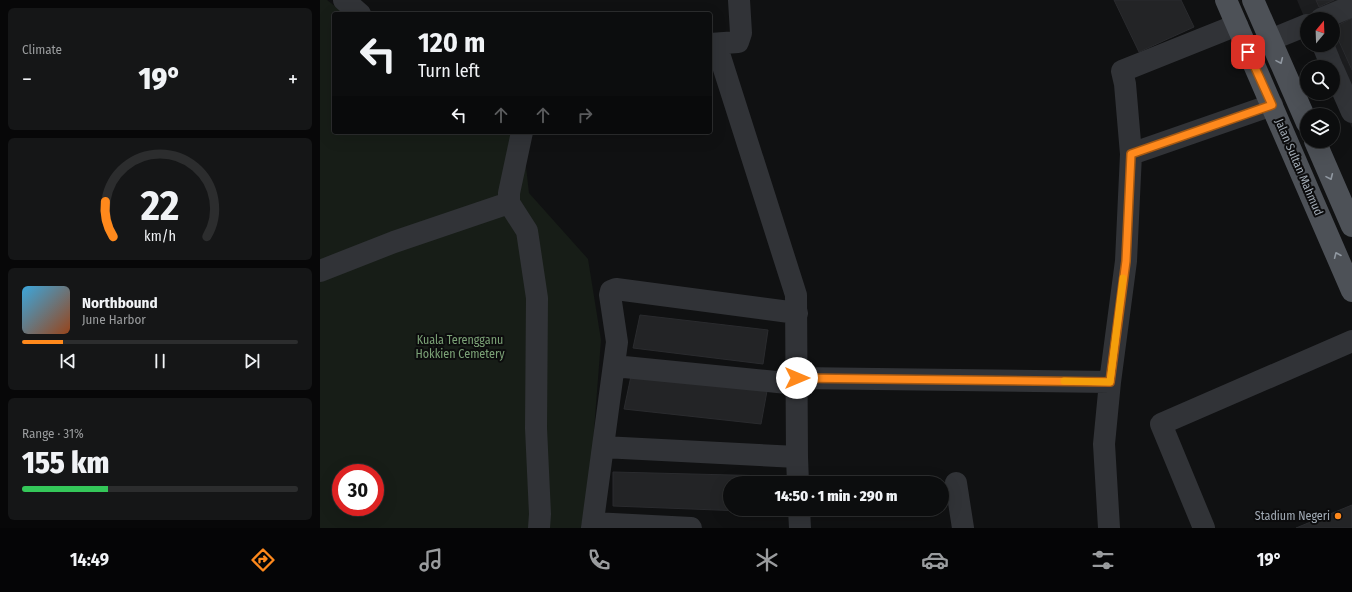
<!DOCTYPE html>
<meta charset="utf-8">
<style>
body{margin:0;font-family:"Fira Sans Condensed",sans-serif;background:#151617;color:#f1f3f6;height:100vh;display:flex;flex-direction:column;font-size:15px;white-space:nowrap}
*{box-sizing:border-box;margin:0}
p{font-size:13px;color:#9a9c9e}
.icon{flex:none;width:22px;height:22px;fill:none;stroke:currentColor;stroke-width:2;stroke-linecap:round;stroke-linejoin:round}
.map{position:relative;flex:1;overflow:hidden}
.drawer{display:flex;flex-direction:column;gap:8px;padding:8px;background:#070708;width:320px}
.drawer>*{flex:none}
.hud{position:absolute;left:12px;top:12px;width:380px;height:122px;border-radius:4px;box-shadow:0 4px 16px #0002,0 0 0 1px #2c2d2e;background:#0c0d0e;color:#f1f3f6;overflow:hidden}
.needle{width:26px;rotate:19deg}
.buttons{position:absolute;left:980px;top:12px;display:grid;gap:8px}
.buttons a{display:grid;place-items:center;width:40px;height:40px;border-radius:50%;background:#0c0d0e;box-shadow:0 4px 16px #0002,0 0 0 1px #2c2d2e;font-size:20px}
.speed{position:absolute;left:12px;top:464px;display:flex;gap:8px;font-size:20px;font-weight:700;text-align:center}
.speed>*{display:grid;place-content:center;width:52px;height:52px;border-radius:50%;background:#0c0d0e;box-shadow:0 4px 16px #0002,0 0 0 1px #2c2d2e;line-height:1}
.speed .limit{border:6px solid #d22;background:#fff;color:#111}
.pin{position:absolute;display:grid;place-items:center;width:34px;height:34px;color:#fff;margin:-17px;border-radius:8px;box-shadow:0 2px 6px #0006}
.me{position:absolute;width:44px;margin:-22px;rotate:90deg;stroke-linejoin:round;filter:drop-shadow(0 0 3px #0008)}
.turn{display:flex;align-items:center;gap:14px;height:84px;padding:0 20px;font-size:18px}
.turn .icon{width:52px;height:52px;stroke-width:2.5}
.turn b{display:block;font-size:28px;line-height:34px}
.lanes{display:flex;align-items:center;height:38px;padding:0 20px;background:#0003;justify-content:center;gap:20px;direction:ltr}
.lanes .off{opacity:.35}
.big{font-size:30px;font-weight:800;line-height:1.1}
.drawer .widget{flex:1;display:flex;flex-direction:column;justify-content:center;gap:6px;min-width:0;padding:0 14px;border-radius:6px;background:#151617}
.drawer .dial{align-items:center;gap:0}
.dial svg{height:104px;overflow:visible;fill:none;stroke:#2c2d2e;stroke-width:7;stroke-linecap:round;text-anchor:middle}
.dial text{fill:#f1f3f6;stroke:none}
.song{display:flex;align-items:center;gap:12px}
.cover{width:48px;height:48px;border-radius:6px;background:linear-gradient(135deg,hsl(200 70% 55%),hsl(20 70% 35%))}
.played{height:4px;border-radius:2px;background:linear-gradient(90deg,#ff891c 15%,#2c2d2e 15%)}
.keys{display:flex;justify-content:space-around;direction:ltr}
.heat{display:flex;justify-content:space-between;align-items:center;font-size:22px;direction:ltr}
.charge{height:6px;border-radius:3px;background:linear-gradient(90deg,#34c759 31%,#2c2d2e 0)}
.trip{position:absolute;left:403px;top:476px;width:226px;height:40px;border-radius:20px;background:#0c0d0e;box-shadow:0 4px 16px #0002,0 0 0 1px #2c2d2e;font-weight:800;line-height:40px;text-align:center}
.dock{display:flex;height:64px;justify-content:space-around;align-items:center;background:#050506;color:#9a9c9e}
.dock .icon{width:28px;height:28px}
.dock .selected{color:#ff891c}
.dock b{font-size:18px;color:#f1f3f6}
main{display:flex;flex:1;min-height:0}
.map>svg:first-child{display:block}
.built{fill:#1c1d1f}
.green{fill:#171d17;fill-rule:evenodd}
.building{fill:#232426;stroke:#2a2b2e}
.lines{fill:none;stroke-linecap:round;stroke-linejoin:round}
.minor{stroke:#313337;stroke-width:22}
.major{stroke:#4d5157;stroke-width:22}
.oneway{stroke:#9098a1}
.route-casing{stroke:#a65912;stroke-width:10}
.route{stroke:#ff891c;stroke-width:7}
.slow{stroke:#f59e0b;stroke-width:7}
.poi-dot{fill:#ff891c;stroke:#0c0c0d;stroke-width:1.5}
.labels{text-anchor:middle;dominant-baseline:central;stroke-width:4;stroke-linejoin:round;paint-order:stroke}
.street-label{font-size:12px;fill:#a1aab4;stroke:#0c0c0d}
.park-label{font-size:12px;fill:#7ba176;stroke:#0c0c0d}
.poi-label{font-size:12px;fill:#a1aab4;stroke:#0c0c0d;text-anchor:end}
</style>
<main>
<section class="drawer">
<div class="widget"><p>Climate</p>
<div class="heat"><a>−</a><b class="big">19°</b><a>+</a></div>
</div>
<div class="widget dial"><svg viewBox="0 0 100 80">
<path d="M14 69A42 42 0 1 1 86 69"/>
<path d="M14 69A42 42 0 0 1 8 42" stroke="#ff891c"/>
<text x="50" y="56" font-size="32" font-weight="700">22</text>
<text x="50" y="72" font-size="11">km/h</text>
</svg></div>
<div class="widget">
<div class="song"><i class="cover"></i><div><b>Northbound</b><p>June Harbor</p></div></div>
<div class="played"></div>
<div class="keys"><svg class="icon" aria-label="previous" viewBox="0 0 24 24"><path d="M18 5L8 12l10 7zM5 5v14"/></svg><svg class="icon" aria-label="pause" viewBox="0 0 24 24"><path d="M8 5v14M16 5v14"/></svg><svg class="icon" aria-label="next" viewBox="0 0 24 24"><path d="M6 5l10 7-10 7zM19 5v14"/></svg></div>
</div>
<div class="widget"><p>Range · 31%</p><b class="big">155 km</b><div class="charge"></div></div>
</section>
<div class="map">
<svg width="1032" height="528" viewBox="0 0 1032 528">
<rect width="100%" height="100%" fill="#101112"/>
<path class="built" d="M977,0H1032V128L1013,84V19L987,24Z"/>
<path class="green" d="M0,0H7L25,14H14V132H202L209,193L268,259L281,340L271,469L261,528H0ZM21,473H55V507H21Z"/>
<path class="building" d="M794,0H861L874,27L819,52Z
M996,0H1014L999,7Z
M1032,18V70L1013,28Z
M320,315L448,330L443,364L313,348Z
M311,376L447,391L441,424L304,409Z
M293,472L450,476V483H410V509H449V512L293,506Z
M1032,505V528H976Z"/>
<g class="lines">
<path class="minor" d="M24,0L40,14
M1001,19L1032,6
M950,40L987,25
M390,44L418,42L421,33L419,0
M396,44L476,295L477,457L478,483
M1003,45L1012,67
M1013,69L1032,112
M202,132L189,193V203L207,231L217,298L216,428L220,514L219,528
M811,154L952,105
M0,271L74,242L189,203
M294,366L477,384
M477,378L790,382
M283,447L477,457
M636,483L643,528
M479,509L480,528
M273,523L371,528
M272,528L297,342L290,295L291,291L296,289L477,313
M789,528L784,444L790,382L806,261L811,154L805,84L802,71L917,25
M884,528L841,424L1032,341"/>
<path class="major" d="M906,0L1032,291
M933,0L987,123
M995,141L1032,226"/>
</g>
<defs><path id="oneway-chevron" d="M-2-3.5L2.5 0L-2 3.5" fill="none" stroke-width="1.6" stroke-linecap="round" stroke-linejoin="round"/></defs>
<g class="oneway">
<use href="#oneway-chevron" transform="translate(960 61) rotate(66)"/>
<use href="#oneway-chevron" transform="translate(1010 177) rotate(66)"/>
<use href="#oneway-chevron" transform="translate(1017 255) rotate(-113)"/>
</g>
<g class="lines">
<g class="route-casing">
<path id="route" d="M477,378L790,382L806,261L811,154L952,105L928,52"/>
</g>
<use href="#route" class="route"/>
<path class="slow" d="M744,381L790,382L803,278"/>
</g>
<circle class="poi-dot" cx="1018" cy="516" r="4"/>
<g class="labels">
<g class="street-label">
<text transform="translate(979 167) rotate(67)">Jalan Sultan Mahmud</text>
</g>
<g class="park-label">
<text x="140" y="340">Kuala Terengganu<tspan x="140" dy="14">Hokkien Cemetery</tspan></text>
</g>
<g class="poi-label">
<text x="1010" y="516">Stadium Negeri</text>
</g>
</g>
</svg>
<div class="buttons">
<a><svg class="needle" viewBox="-14 -14 28 28"><path d="M0-13l5 13h-10z" fill="#e53935"/><path d="M0 13l5-13h-10z" fill="#9a9c9e"/></svg></a>
<a><svg class="icon" aria-label="search" viewBox="0 0 24 24"><circle cx="10" cy="10" r="6"/><path d="M15 15l6 6"/></svg></a>
<a><svg class="icon" aria-label="layers" viewBox="0 0 24 24"><path d="M12 4l9 5-9 5-9-5zM3 14l9 5 9-5"/></svg></a>
</div>
<div class="speed"><div class="limit">30</div></div>
<div class="pin" style="left:928px;top:52px;background:#d93025"><svg class="icon" aria-label="arrive" viewBox="0 0 24 24"><path d="M6 21V4h12l-3 4 3 4H6"/></svg></div>
<svg class="me" style="left:477px;top:378px" viewBox="-20 -20 40 40"><circle r="19" fill="#fff"/><path d="M0-13L10 11 0 6-10 11z" fill="#ff891c"/></svg>
<div class="trip">14:50 · 1 min · 290 m</div>
<div class="hud">
<div class="turn"><svg class="icon" aria-label="left" viewBox="0 0 24 24"><path d="M17 20v-9H6M10 6l-5 5 5 5"/></svg><div><b>120 m</b>Turn left</div></div>
<div class="lanes"><svg class="icon" aria-label="left" viewBox="0 0 24 24"><path d="M17 20v-9H6M10 6l-5 5 5 5"/></svg><svg class="icon off" aria-label="ahead" viewBox="0 0 24 24"><path d="M12 20V5M6 11l6-6 6 6"/></svg><svg class="icon off" aria-label="ahead" viewBox="0 0 24 24"><path d="M12 20V5M6 11l6-6 6 6"/></svg><svg class="icon off" aria-label="right" viewBox="0 0 24 24"><path d="M7 20v-9h11M14 6l5 5-5 5"/></svg></div>
</div>
</div>
</main>
<nav class="dock">
<b>14:49</b>
<svg class="icon selected" aria-label="directions" viewBox="0 0 24 24"><path d="M12 3l9 9-9 9-9-9zM9 14v-3h6M13 9l2 2-2 2"/></svg>
<svg class="icon" aria-label="music" viewBox="0 0 24 24"><path d="M9 18V5l10-2v13"/><circle cx="6" cy="18" r="3"/><circle cx="16" cy="16" r="3"/></svg>
<svg class="icon" aria-label="phone" viewBox="0 0 24 24"><path d="M5 4h4l2 5-3 2q2 4 5 5l2-3 5 2v4C11 20 4 13 5 4z"/></svg>
<svg class="icon" aria-label="climate" viewBox="0 0 24 24"><path d="M12 3v18M4 7l16 10M4 17L20 7"/></svg>
<svg class="icon" aria-label="car" viewBox="0 0 24 24"><path d="M5 17H2v-5l4-1 3-4h7l3 4 3 1v5h-3M9 17h6M6 11h13"/><circle cx="7" cy="17" r="2"/><circle cx="17" cy="17" r="2"/></svg>
<svg class="icon" aria-label="filters" viewBox="0 0 24 24"><path d="M4 7h16M4 17h16"/><circle cx="9" cy="7" r="2"/><circle cx="15" cy="17" r="2"/></svg>
<b>19°</b>
</nav>
